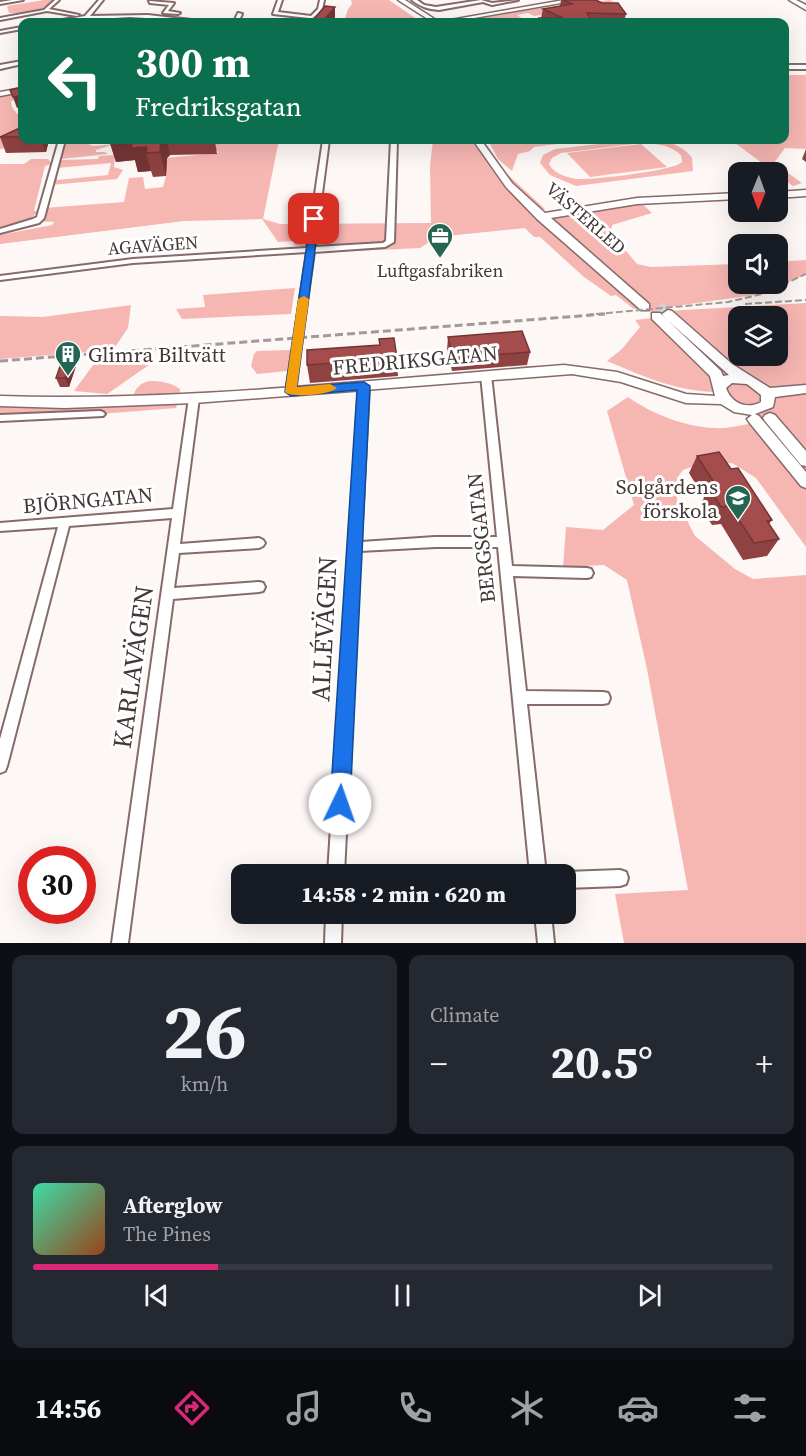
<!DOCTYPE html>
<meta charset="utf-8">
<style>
body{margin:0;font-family:"Source Serif 4",serif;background:#242831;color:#f1f3f6;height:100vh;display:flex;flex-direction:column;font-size:22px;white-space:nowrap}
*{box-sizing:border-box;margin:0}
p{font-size:20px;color:#9ea1a6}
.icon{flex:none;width:33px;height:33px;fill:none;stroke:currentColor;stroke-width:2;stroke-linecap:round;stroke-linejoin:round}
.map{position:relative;height:943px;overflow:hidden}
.details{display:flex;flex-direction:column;gap:12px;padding:12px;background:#0d0f14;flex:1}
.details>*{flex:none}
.top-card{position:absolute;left:18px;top:18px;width:771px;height:126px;border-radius:12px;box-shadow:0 6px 24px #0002;background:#0b6e4f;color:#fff;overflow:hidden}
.needle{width:39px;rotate:181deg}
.fabs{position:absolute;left:728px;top:162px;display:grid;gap:12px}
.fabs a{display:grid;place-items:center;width:60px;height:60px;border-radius:12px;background:#171b24;box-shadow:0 6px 24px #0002;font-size:30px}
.speed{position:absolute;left:18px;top:846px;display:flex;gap:12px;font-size:30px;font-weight:700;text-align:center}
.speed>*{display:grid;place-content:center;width:78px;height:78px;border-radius:50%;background:#171b24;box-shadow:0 6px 24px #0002;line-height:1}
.speed .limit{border:9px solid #d22;background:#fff;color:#111}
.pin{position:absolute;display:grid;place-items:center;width:51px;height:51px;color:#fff;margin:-26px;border-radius:12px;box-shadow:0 3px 9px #0006}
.me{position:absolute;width:66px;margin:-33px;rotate:3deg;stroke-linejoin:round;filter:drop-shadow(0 0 4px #0008)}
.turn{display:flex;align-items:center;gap:21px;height:126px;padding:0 18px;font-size:27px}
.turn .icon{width:78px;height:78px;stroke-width:2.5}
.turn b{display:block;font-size:42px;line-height:51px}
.big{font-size:45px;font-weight:800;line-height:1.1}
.details .card{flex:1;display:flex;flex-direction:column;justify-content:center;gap:9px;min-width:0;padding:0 21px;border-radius:12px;background:#242831}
.details .dial{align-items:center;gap:0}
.dial b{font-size:78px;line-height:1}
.song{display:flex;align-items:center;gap:18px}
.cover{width:72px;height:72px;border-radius:9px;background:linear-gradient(135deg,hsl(160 70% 55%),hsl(20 70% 35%))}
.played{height:6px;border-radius:3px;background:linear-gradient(90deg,#db2777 25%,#363941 25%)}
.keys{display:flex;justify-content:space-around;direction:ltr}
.heat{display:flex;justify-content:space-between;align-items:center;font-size:33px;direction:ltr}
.details .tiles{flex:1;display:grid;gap:12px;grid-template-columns:1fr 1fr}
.card:last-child{grid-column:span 2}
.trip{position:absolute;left:231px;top:864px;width:345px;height:60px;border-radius:12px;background:#171b24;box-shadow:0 6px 24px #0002;font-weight:800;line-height:60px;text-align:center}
.tabs{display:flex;height:96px;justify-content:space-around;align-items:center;background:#090b0e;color:#9ea1a6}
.tabs .icon{width:42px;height:42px}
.tabs .on{color:#db2777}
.tabs b{font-size:27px;color:#f1f3f6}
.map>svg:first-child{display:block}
.green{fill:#f6b6b2;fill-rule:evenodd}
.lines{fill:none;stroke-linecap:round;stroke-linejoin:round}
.secondary-tunnel{stroke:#d8d1d0;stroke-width:10;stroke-dasharray:10 5;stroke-linecap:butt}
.street-casing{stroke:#866b6a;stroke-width:4}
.secondary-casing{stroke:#866b6a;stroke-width:3}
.street{fill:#fff;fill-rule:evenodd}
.secondary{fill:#fff;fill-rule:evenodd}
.rail-far1{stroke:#a29998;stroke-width:2;stroke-dasharray:7 3;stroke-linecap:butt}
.rail{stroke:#a29998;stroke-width:3;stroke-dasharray:8 4;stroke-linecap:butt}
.wall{fill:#8e4241}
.shaded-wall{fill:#743635}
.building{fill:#a54d4c;stroke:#743635;stroke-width:1.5}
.route{fill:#1a73e8;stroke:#114b97;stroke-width:1.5}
.slow{fill:#f59e0b}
.labels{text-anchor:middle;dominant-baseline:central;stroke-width:6;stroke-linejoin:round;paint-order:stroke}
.far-street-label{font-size:18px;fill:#443837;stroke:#fff}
.far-poi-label{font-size:18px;fill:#443837;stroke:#fff}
.poi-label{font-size:21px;fill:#443837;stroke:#fff;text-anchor:start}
.street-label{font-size:21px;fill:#443837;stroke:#fff}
.near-street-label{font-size:26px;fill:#443837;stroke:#fff}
</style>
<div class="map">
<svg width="806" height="943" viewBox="0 0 806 943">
<rect width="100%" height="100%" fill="#fdf7f6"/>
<path class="green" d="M44,0H56C41,12 28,13 9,13L7,6Z
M351,0H389L415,18L407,22H344L348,9L352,4Z
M610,0L614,2L534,16L528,13L517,15L528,22H457L541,8Z
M785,75H806V149L785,148L774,163L802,183L793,186L731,140H784Z
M22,94V98L11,101L12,107L17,114L22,113V140L15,147L0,149V97Z
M64,140H104H73L72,144L85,143L94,146L115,144L96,150V152H105L108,154L61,159Z
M198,140H279L263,219L280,224L431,223L430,166L433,140H470L476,146L480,144L490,158L545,209L535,211L541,217L638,200L652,213L612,225L611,233L637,264L651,267L738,264V284H777V262L806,260V274L762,294L661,308L666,311L806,303V389L767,393L758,384L726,380L647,308L634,309L616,295L611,296L584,277L540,237H534L525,228L437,237L420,248L315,253V249L294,245V241L278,242L262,219L184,221L0,244V235L52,225L54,222L36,221L44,208L124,202L129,178L143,177L145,189L163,187L166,176V158L218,153V151H216V144L222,142L212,143ZM738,316H777V356H738Z
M488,140H589L534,147L530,151L518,154L512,171L498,159Z
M633,140C653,140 679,139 692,158L693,171L576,186L550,175L540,163L543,155L555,149ZM641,143C656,143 670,145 681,155L682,162C674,171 592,180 577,179C566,177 554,174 549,164L552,158L561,153Z
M641,144L667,167L590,177L567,153Z
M115,155L114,167L123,170L117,179L50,185L52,177H57V180L108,175L111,163L57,168L60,160L98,159L99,156Z
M31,159H48L52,164L45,166L34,211H39L28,221L0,229V164H24Z
M295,288L291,314L182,319L176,309L205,307L203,295Z
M131,305L128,328L113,350L0,359V316L43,317Z
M652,318L712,374L713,392C673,390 643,376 607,361L622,349L640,327L635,320Z
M291,350L287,371L257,374L251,366L254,354L257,351Z
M96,361L149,365L107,394L74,391Z
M149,381C161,381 170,382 180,389L179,396L133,398C135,388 139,384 149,381Z
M735,382L746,383L761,392L762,400L750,405L733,400L726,390Z
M806,393V547L756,478L732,463L694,466L683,470L677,478V501L695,536L735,569L753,579L806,575V943H624L615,894L688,890L647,669L627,580L604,565L563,567L566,527L603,530L634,505L607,411L628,397C652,414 685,427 715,428C729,429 744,424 757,423L741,409L748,410L769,397Z
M179,398L176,408L100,414L0,418V401Z"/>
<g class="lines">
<path class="secondary-tunnel" d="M659,306L668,314"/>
<g class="street-casing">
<path id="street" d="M12,0H23L0,4V2Z
M55,0H59L49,9L79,15L77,16L47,11L0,20V18L44,10Z
M99,0H103L90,16L148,15L209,22L130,17L51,22L85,16Z
M278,0H282L278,12L311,16L318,9L320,0H324L322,10L308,22L306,21L309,18L273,14Z
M412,0H417L424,5L436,7L481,0L492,3L518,0L492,5L483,2L439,10C428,9 421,7 412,0Z
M149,1L174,3L168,11L180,13L178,14L163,13L169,5L150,3Z
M238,13L242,14L238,22H234Z
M506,21H528L530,22H504Z
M22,27V29L0,33V31Z
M22,61V64L0,69V65Z
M784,65H806V69H784Z
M59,140H65L44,218L39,223L0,233V229L33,219L37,217Z
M323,140H329L315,247L383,243L386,241L391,140H397L394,242L385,247L314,252L294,394L291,395L286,392L307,252L133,263L0,280V276L133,259L307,248Z
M486,372L491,375L512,566L587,568L591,569L593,573L591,577L587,578L513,576L526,691L603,692L608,693L610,698L608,703L603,704H527L546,874H530L498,547H435L360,551L344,874H328L359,386L364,383L369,386L361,542L435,537H497L481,375Z
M194,395L199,398L180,544L259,538L263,540L265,543L263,546L259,548L179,553L174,588L259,582L263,583L265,587L263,591L259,592L173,599L128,943H112L172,518L69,526L7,766L5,771L0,773V739L58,527L0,531V523L173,509L189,398Z
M100,411L103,412L105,414L103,416L0,421V415Z
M620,870L626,872L628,878L626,884L620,886L566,888V874H560L566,872Z
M326,914H342L341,943H325Z
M535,914H551L554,943H538Z"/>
</g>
<g class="secondary-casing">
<path id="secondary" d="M398,0H405L436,20L431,21Z
M564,0H578L451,22H439Z
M789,0H796L806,5V10Z
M22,88V92L0,96V92Z
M473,140H481L512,183L545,213L637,198L738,193V199L637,204L551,218L649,304V310H641L537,219L506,187Z
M806,190V196L777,198V192Z
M668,310L672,311L732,364L770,388L806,385V393L775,397L773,407L755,414L759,416L806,472V488L801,486L749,422L747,419L752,415L734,412L721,404L686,403L621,382L572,374L194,403L65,408L0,406V396C188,402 377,379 564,365L617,372L686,394L715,396L710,376L652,319V313H660L721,371L723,376L729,375L664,317L662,314ZM732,383L747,384L761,395V402C747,410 731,403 726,388Z
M770,413L775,415L806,451V466L801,465L765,421L763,418L765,415Z"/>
</g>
<use href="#street" class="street"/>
<use href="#secondary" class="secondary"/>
<path class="rail-far1" d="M745,304L806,300
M586,315L728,302L762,294L806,274"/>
<path class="rail" d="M0,361L605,314"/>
</g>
<path class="wall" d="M561,0H596L626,14L624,22H538L539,18H541L543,9L560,6Z
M335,17L331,22H315L314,19Z
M22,127V140H49L46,152L6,153L0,137Z
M109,140H215L217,154L170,155L167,158L166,176L153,177L151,171L138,172L135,160L116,162Z
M806,149V162L802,159Z
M448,337L530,352L527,365L452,371L447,350Z
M379,339L397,358L398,376L310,383L307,365L380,345Z
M76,366L69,387H60L56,378Z
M697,456L731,469L772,520L769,524L779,539L767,556L743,560L721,524L712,525L700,506L704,498L689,473Z"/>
<path class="shaded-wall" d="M335,7V17L331,22H325L324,20Z
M19,88L22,99V107L17,108L13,97Z
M41,140H49L46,152Z
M109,140H134L147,147L146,153L151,171L138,172L135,160L116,162Z
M161,140H167L170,155L167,158L166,176L160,152Z
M72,357L76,366L69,387L65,378Z"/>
<path class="building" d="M563,0H596L602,3H618L626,14L587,13L591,20H584L586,22H540L539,18H563L543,9L572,4Z
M325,6L335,7L324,20L314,19Z
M513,20V22H489Z
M19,88L21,96L13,97L10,90Z
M22,127V137H0Z
M133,140H161L160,152L146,153L147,147L131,148Z
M522,331L530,352L453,358L448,337Z
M394,338L397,358L307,365V350L380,345L379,339Z
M72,357L65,378H56L63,358Z
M719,452L731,469L738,468L772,520L767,521L779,539L754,543L730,506L721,507L709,488L717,487L697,456Z"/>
<path class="route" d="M311,217L319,219L297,387L364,382L370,386L350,804L347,811L340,814L333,811L330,804L357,390L291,396L285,392Z"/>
<path class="slow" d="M304,296L309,299L297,387L330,384L337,388C330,395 291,398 285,392L298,299Z"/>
<defs>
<g id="office-pin" transform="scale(1.35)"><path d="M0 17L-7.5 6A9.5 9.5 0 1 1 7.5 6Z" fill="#246554" stroke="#fff"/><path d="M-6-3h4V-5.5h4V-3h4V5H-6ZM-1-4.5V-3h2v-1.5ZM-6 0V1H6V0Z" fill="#fff"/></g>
<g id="building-pin" transform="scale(1.35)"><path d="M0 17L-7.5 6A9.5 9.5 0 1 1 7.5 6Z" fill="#246554" stroke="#fff"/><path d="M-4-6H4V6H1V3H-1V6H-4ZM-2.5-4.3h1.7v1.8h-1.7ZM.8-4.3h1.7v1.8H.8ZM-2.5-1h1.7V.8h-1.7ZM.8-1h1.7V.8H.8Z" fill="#fff"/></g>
<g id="school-pin" transform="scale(1.35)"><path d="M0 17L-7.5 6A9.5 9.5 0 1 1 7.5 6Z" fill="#246554" stroke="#fff"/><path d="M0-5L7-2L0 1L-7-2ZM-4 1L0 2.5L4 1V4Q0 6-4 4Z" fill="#fff"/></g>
</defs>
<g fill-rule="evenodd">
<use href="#office-pin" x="440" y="236"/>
<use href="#building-pin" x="68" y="354"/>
<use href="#school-pin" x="738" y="498"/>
</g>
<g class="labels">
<g class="far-street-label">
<text transform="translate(586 218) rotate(41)">VÄSTERLED</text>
<text transform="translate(153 245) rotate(-4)">AGAVÄGEN</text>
</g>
<g class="far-poi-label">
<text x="440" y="270">Luftgasfabriken</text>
</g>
<g class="poi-label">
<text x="88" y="354">Glimra Biltvätt</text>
<text x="718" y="486" text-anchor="end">Solgårdens<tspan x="718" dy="24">förskola</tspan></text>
</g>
<g class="street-label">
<text transform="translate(415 360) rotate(-5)">FREDRIKSGATAN</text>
<text transform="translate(88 500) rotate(-5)">BJÖRNGATAN</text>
<text transform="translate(481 538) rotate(-96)">BERGSGATAN</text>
</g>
<g class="near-street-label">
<text transform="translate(324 629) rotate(-87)">ALLÉVÄGEN</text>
<text transform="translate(133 667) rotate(-82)">KARLAVÄGEN</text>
</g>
</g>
</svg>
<div class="fabs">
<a><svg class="needle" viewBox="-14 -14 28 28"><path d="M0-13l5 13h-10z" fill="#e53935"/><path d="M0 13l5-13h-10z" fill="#9ea1a6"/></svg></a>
<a><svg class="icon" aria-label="sound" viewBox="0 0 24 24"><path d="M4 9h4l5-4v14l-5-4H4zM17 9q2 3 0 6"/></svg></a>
<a><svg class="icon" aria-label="layers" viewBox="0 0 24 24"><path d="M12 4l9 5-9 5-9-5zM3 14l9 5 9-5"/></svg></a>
</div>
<div class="speed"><div class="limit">30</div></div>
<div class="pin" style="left:314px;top:219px;background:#d93025"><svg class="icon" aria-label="arrive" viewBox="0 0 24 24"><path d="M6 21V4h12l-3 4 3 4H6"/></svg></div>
<svg class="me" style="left:340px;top:804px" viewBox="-20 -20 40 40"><circle r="19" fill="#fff"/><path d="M0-13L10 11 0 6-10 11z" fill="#1a73e8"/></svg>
<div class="trip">14:58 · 2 min · 620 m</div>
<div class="top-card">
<div class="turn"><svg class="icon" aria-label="left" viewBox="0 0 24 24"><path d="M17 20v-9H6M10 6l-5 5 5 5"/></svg><div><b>300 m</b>Fredriksgatan</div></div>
</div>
</div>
<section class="details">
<div class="tiles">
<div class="card dial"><b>26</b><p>km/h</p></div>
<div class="card"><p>Climate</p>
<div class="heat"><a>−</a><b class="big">20.5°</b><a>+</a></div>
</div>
<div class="card">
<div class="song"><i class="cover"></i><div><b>Afterglow</b><p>The Pines</p></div></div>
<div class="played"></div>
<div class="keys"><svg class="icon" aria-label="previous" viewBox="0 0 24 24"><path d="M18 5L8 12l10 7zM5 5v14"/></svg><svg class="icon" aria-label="pause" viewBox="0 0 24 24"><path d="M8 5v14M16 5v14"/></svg><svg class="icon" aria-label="next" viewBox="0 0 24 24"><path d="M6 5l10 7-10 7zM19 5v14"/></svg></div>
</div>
</div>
</section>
<nav class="tabs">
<b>14:56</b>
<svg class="icon on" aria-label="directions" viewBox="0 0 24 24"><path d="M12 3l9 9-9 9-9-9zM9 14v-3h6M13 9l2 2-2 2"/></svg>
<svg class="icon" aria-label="music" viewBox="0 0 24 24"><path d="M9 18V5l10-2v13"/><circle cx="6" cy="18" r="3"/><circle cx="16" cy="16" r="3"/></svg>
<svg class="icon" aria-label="phone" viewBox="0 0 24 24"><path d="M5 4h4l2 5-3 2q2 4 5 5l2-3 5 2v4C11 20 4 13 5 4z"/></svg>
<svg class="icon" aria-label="climate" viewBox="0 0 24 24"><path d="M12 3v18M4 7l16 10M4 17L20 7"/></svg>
<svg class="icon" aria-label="car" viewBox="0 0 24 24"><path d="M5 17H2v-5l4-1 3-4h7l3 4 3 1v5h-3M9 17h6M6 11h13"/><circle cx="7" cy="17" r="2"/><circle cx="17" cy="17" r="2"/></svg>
<svg class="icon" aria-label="filters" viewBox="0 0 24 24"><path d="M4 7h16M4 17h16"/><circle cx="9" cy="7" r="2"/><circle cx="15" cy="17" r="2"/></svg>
</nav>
